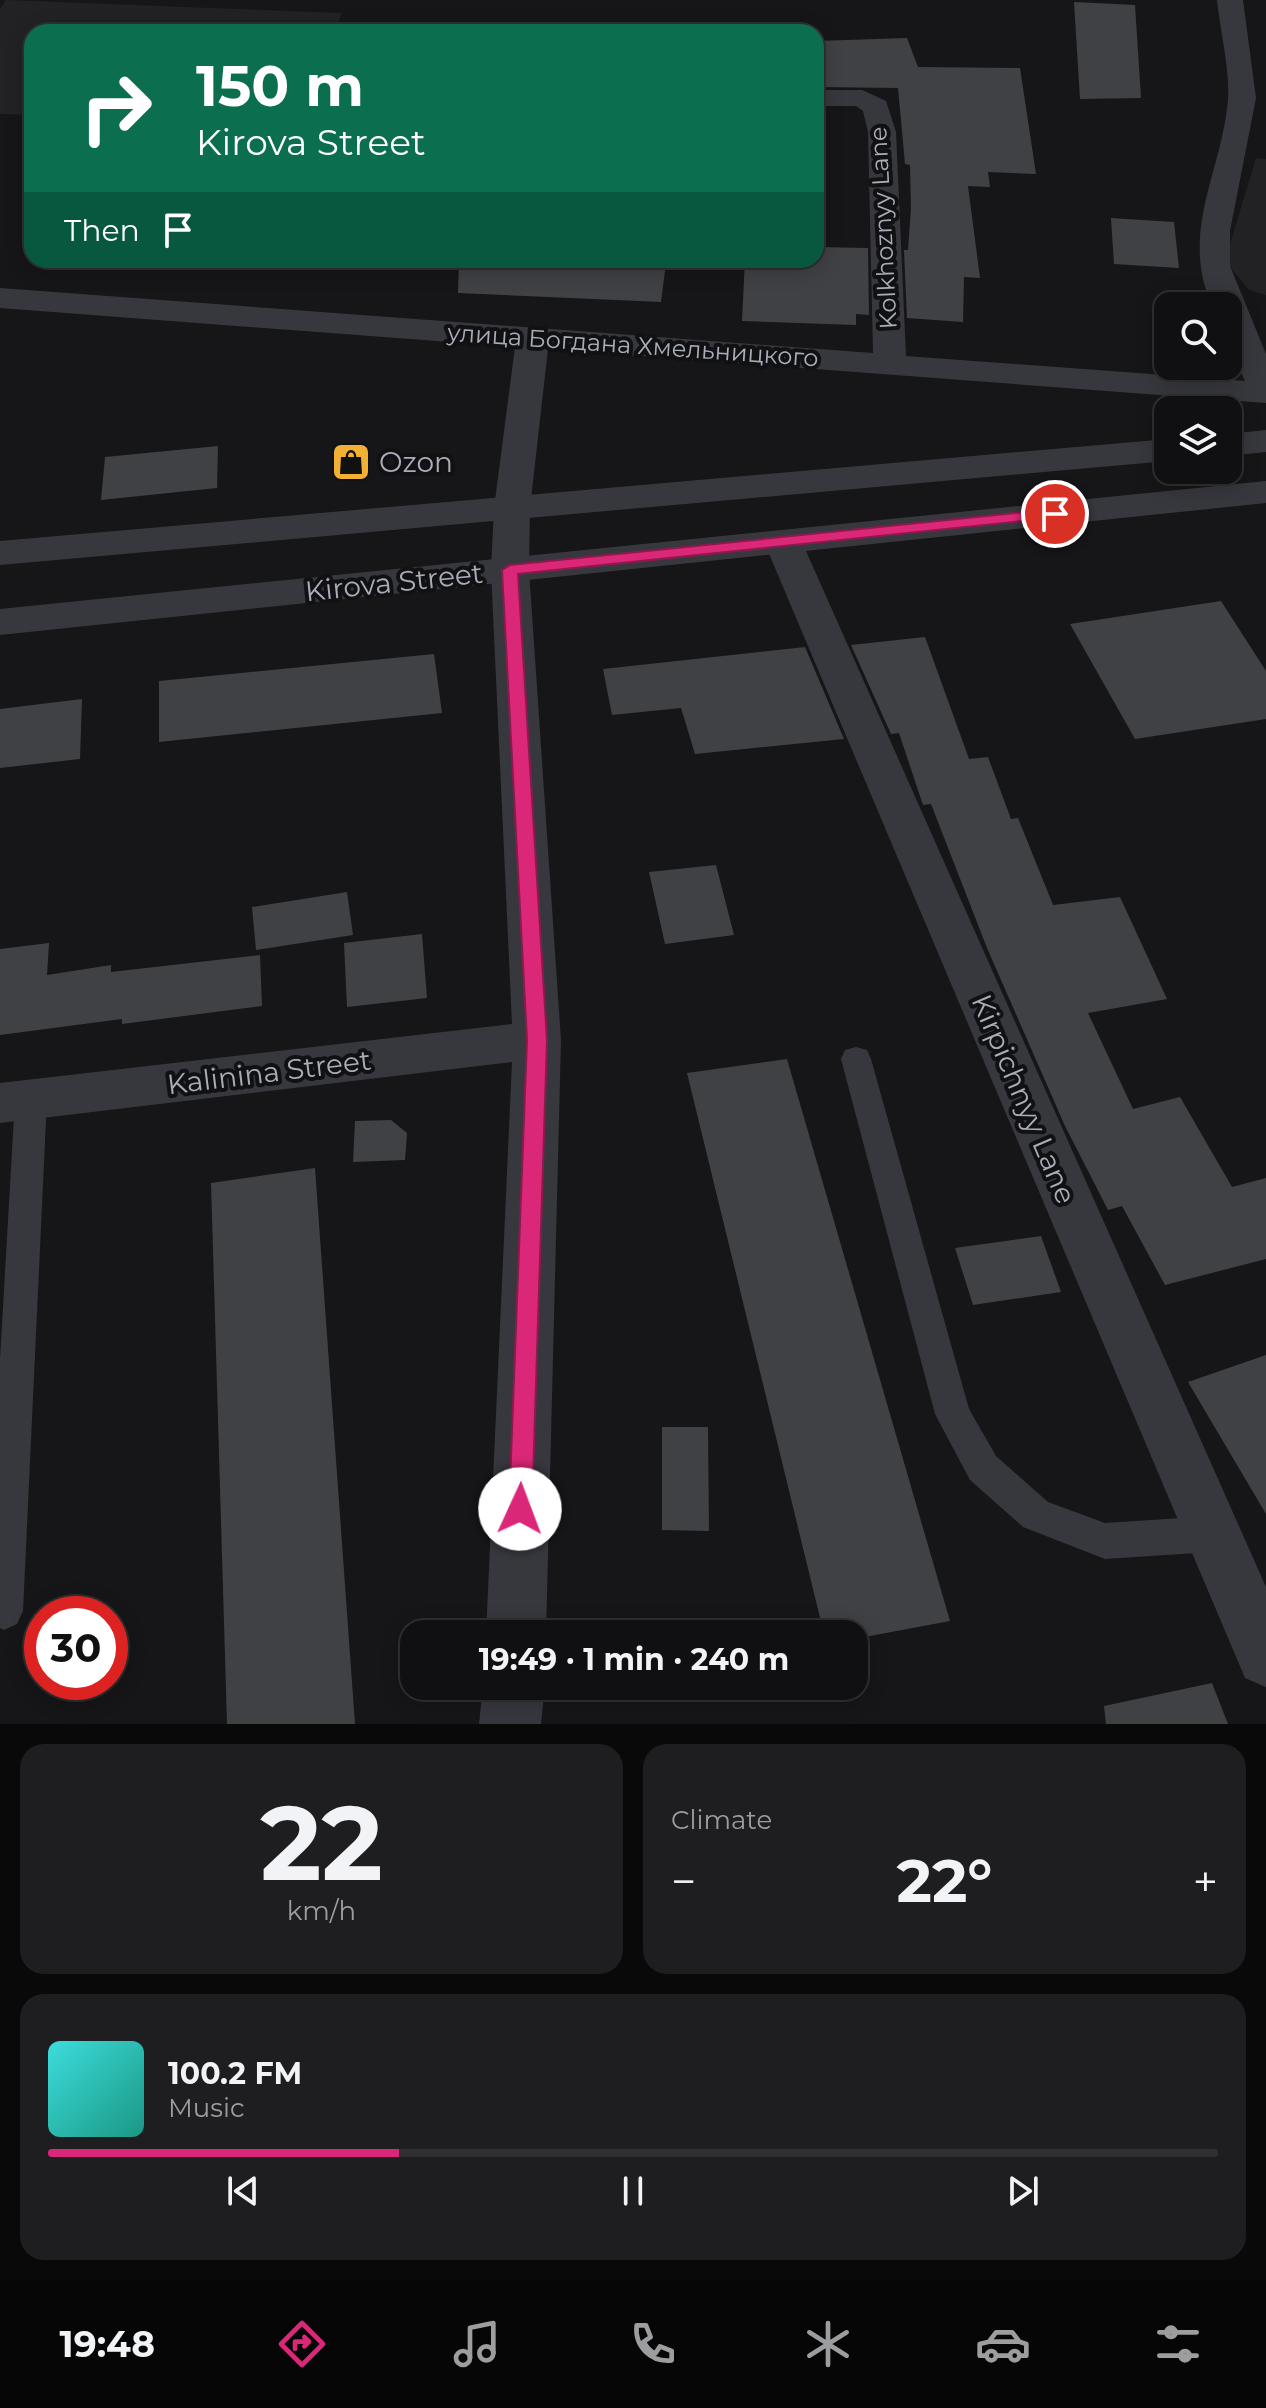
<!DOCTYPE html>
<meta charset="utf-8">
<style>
body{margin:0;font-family:Montserrat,sans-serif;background:#1e1e20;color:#f1f3f6;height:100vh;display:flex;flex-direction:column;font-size:30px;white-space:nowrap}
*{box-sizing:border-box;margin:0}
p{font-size:26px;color:#9c9d9f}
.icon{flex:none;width:44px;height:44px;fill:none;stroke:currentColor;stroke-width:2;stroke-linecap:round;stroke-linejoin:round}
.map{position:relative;height:1724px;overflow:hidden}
.side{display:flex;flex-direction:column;gap:20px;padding:20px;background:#09090a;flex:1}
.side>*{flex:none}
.guide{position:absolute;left:24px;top:24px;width:800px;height:244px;border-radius:24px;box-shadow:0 4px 20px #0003,0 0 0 2px #303032;background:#0b6e4f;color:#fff;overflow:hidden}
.tools{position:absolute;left:1154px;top:292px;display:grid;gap:16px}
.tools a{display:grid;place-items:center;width:88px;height:88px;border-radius:16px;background:#101012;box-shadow:0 4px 20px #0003,0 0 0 2px #303032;font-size:40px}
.speed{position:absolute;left:24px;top:1596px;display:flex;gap:16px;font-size:40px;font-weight:700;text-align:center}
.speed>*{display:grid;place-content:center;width:104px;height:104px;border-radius:50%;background:#101012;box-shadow:0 4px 20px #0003,0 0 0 2px #303032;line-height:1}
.speed .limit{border:12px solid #d22;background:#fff;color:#111}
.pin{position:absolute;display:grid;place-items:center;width:68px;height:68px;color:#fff;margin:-34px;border:4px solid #fff;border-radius:50%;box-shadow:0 2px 8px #0007}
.me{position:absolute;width:88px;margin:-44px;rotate:2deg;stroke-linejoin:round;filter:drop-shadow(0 0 6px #0008)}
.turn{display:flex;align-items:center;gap:28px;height:168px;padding:0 40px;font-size:36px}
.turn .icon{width:104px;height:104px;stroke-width:2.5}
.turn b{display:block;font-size:56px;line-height:68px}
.then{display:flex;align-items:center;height:76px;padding:0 40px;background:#0003;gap:16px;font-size:30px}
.big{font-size:60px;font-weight:700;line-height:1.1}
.side .card{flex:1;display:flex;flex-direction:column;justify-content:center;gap:12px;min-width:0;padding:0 28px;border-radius:24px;background:#1e1e20}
.side .dial{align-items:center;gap:0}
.dial b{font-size:104px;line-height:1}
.song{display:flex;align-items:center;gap:24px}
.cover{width:96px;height:96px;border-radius:12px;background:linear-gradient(135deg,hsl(180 70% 55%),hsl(170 70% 35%))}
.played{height:8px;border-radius:4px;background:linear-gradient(90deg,#db2777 30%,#303032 30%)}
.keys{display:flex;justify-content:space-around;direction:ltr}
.heat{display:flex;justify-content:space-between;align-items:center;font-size:44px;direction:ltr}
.side .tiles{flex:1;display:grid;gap:20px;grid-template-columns:1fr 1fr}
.card:last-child{grid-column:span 2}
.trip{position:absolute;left:400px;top:1620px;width:468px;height:80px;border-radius:24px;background:#101012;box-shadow:0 4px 20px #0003,0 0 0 2px #303032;font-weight:700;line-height:80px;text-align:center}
.menu{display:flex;height:128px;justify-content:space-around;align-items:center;background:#060607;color:#9c9d9f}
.menu .icon{width:56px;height:56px}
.menu .on{color:#db2777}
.menu b{font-size:36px;color:#f1f3f6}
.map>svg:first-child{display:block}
.built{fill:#222225}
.building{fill:#404145}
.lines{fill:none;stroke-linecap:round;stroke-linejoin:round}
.service{fill:#37383d;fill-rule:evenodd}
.minor{fill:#37383d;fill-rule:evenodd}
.tertiary{fill:#37383d;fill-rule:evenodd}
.route{fill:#db2777;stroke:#8e194d;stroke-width:2}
.labels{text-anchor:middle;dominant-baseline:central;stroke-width:8;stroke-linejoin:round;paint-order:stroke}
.far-street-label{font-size:24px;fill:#a8adb8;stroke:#111113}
.poi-label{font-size:28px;fill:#a8adb8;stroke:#111113;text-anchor:start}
.street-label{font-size:28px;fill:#a8adb8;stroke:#111113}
</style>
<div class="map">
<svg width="1266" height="1724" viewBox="0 0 1266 1724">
<rect width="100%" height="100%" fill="#161618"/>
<path class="built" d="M6,0L342,13L334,32H32V115L0,114V9Z
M1256,158L1266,159V295L1249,290L1225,261Z"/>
<path class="building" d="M1074,2L1135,5L1141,98L1080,99Z
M907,38L918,67L1020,68L1036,174L988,172L990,187L968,186L980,278L964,277L963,322L907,318L904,250H908L911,208L910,165L905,164L898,88L816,87V41Z
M1111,218L1174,222L1179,268L1114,264Z
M816,247L868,248L869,315L856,314V325L742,321L745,260H816Z
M459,260L666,263L661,302L458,293Z
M218,446L217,488L101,500L105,457Z
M1221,601L1266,671V719L1135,739L1070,624Z
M925,637L969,759L988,757L1011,819L1018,818L1053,905L1120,897L1167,999L1088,1013L1133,1109L1180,1097L1232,1187L1266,1178V1259L1165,1285L1122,1206L1108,1210L1065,1126L987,948L931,804L923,805L899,733L891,734L851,645Z
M805,647L844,739L695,754L681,708L612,715L603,669Z
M434,654L442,713L159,742V681Z
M82,699L80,759L0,768V709Z
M716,865L734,935L665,944L649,872Z
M347,892L353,935L256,950L252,907Z
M422,934L427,998L347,1007L344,943Z
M49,943L47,975L111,965V972L260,955L262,1006L122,1024V1019L0,1035V949Z
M787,1059L950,1621L854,1639V1634H824L687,1073Z
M391,1120L407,1133L405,1160L353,1162L355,1121Z
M315,1168L355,1724H227L211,1183Z
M1041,1236L1061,1292L973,1305L955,1248Z
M1266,1355V1514L1188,1382Z
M662,1427H708L709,1531L662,1530Z
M1212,1683L1228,1724H1106L1104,1706Z"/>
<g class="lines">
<path class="service" d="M856,1047L867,1050L871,1059L969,1409L996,1456L1048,1502L1105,1523L1212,1516L1225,1521L1230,1534L1225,1547L1212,1552L1105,1559L1023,1527L970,1480L935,1414L841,1059L845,1050Z
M31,1086L42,1090L47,1099L23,1611L17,1624L4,1630L0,1628V1359L15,1099L20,1090Z"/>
<path class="minor" d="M1217,0H1243L1256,98L1230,231V266L1266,354V403L548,349L530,508L529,570L561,1040L546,1634H486L512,1062L0,1123V1083L512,1024L491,570L494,508L515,347L0,308V288L873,353L868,132L863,111L856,106H816V90H862L886,101L896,132L906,356L1245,381L1228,343V306H1212C1179,231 1222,173 1228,99C1230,70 1220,30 1217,0Z
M783,530L796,534L802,542L1266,1587V1687L1245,1678L764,542L770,534Z
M483,1686H545L541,1724H479Z"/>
<path class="tertiary" d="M1266,430V452L1228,456V434Z
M1168,439V461L0,565V541Z
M1266,481V503L0,635V609Z"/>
</g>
<path class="route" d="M1055,509L1060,511V517L518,574L547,1040L532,1509L529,1517L520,1520L512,1517L509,1509L527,1040L502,570L510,565Z"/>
<defs>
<g id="shop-square" transform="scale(2)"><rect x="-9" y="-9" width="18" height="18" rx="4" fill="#f2b134" stroke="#111113"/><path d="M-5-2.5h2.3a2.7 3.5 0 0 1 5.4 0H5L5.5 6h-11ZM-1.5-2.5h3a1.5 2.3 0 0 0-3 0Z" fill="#111"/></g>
</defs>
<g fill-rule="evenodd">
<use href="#shop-square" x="351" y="462"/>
</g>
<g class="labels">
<g class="far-street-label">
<text transform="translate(883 228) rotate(-93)">Kolkhoznyy Lane</text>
<text transform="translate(633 345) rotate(4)">улица Богдана Хмельницкого</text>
</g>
<g class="poi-label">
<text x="379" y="462">Ozon</text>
</g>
<g class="street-label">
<text transform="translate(394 582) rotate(-6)">Kirova Street</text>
<text transform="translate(269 1072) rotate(-7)">Kalinina Street</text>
<text transform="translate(1024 1099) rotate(67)">Kirpichnyy Lane</text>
</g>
</g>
</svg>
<div class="tools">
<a><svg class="icon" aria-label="search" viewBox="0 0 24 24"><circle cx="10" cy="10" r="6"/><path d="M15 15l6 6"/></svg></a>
<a><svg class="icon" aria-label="layers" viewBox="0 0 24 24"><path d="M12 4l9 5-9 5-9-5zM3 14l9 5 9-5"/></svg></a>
</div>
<div class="speed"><div class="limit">30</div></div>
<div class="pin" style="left:1055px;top:514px;background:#d93025"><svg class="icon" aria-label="arrive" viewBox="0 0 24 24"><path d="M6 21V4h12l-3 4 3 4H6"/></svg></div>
<svg class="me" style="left:520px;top:1509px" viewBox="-20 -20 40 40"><circle r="19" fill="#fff"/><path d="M0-13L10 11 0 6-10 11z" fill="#db2777"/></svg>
<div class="trip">19:49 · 1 min · 240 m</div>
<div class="guide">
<div class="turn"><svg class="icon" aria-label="right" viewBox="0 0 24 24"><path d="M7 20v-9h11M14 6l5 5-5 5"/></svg><div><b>150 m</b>Kirova Street</div></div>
<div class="then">Then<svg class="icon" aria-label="arrive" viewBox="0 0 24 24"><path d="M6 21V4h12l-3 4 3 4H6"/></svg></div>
</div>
</div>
<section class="side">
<div class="tiles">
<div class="card dial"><b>22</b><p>km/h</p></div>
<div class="card"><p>Climate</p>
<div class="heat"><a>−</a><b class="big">22°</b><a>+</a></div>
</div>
<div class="card">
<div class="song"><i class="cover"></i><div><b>100.2 FM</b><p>Music</p></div></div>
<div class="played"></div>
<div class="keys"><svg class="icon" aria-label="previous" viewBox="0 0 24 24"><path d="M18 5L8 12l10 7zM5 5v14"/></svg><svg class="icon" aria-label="pause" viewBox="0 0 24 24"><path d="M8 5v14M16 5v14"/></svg><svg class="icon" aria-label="next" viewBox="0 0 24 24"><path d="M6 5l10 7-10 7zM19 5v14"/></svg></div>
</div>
</div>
</section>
<nav class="menu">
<b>19:48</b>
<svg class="icon on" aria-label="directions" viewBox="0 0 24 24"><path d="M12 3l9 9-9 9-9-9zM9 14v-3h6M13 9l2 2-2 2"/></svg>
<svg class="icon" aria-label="music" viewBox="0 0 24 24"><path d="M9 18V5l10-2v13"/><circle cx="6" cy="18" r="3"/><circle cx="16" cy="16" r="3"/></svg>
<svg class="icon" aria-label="phone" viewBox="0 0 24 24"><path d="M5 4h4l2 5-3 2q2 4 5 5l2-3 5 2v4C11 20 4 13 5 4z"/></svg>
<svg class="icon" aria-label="climate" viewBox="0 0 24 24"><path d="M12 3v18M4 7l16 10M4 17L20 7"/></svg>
<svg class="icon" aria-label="car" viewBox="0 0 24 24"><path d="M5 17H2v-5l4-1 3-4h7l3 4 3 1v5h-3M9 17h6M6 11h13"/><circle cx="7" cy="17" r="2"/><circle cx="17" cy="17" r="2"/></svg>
<svg class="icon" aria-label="filters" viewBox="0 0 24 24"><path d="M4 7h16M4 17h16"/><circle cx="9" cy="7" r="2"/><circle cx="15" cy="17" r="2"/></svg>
</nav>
